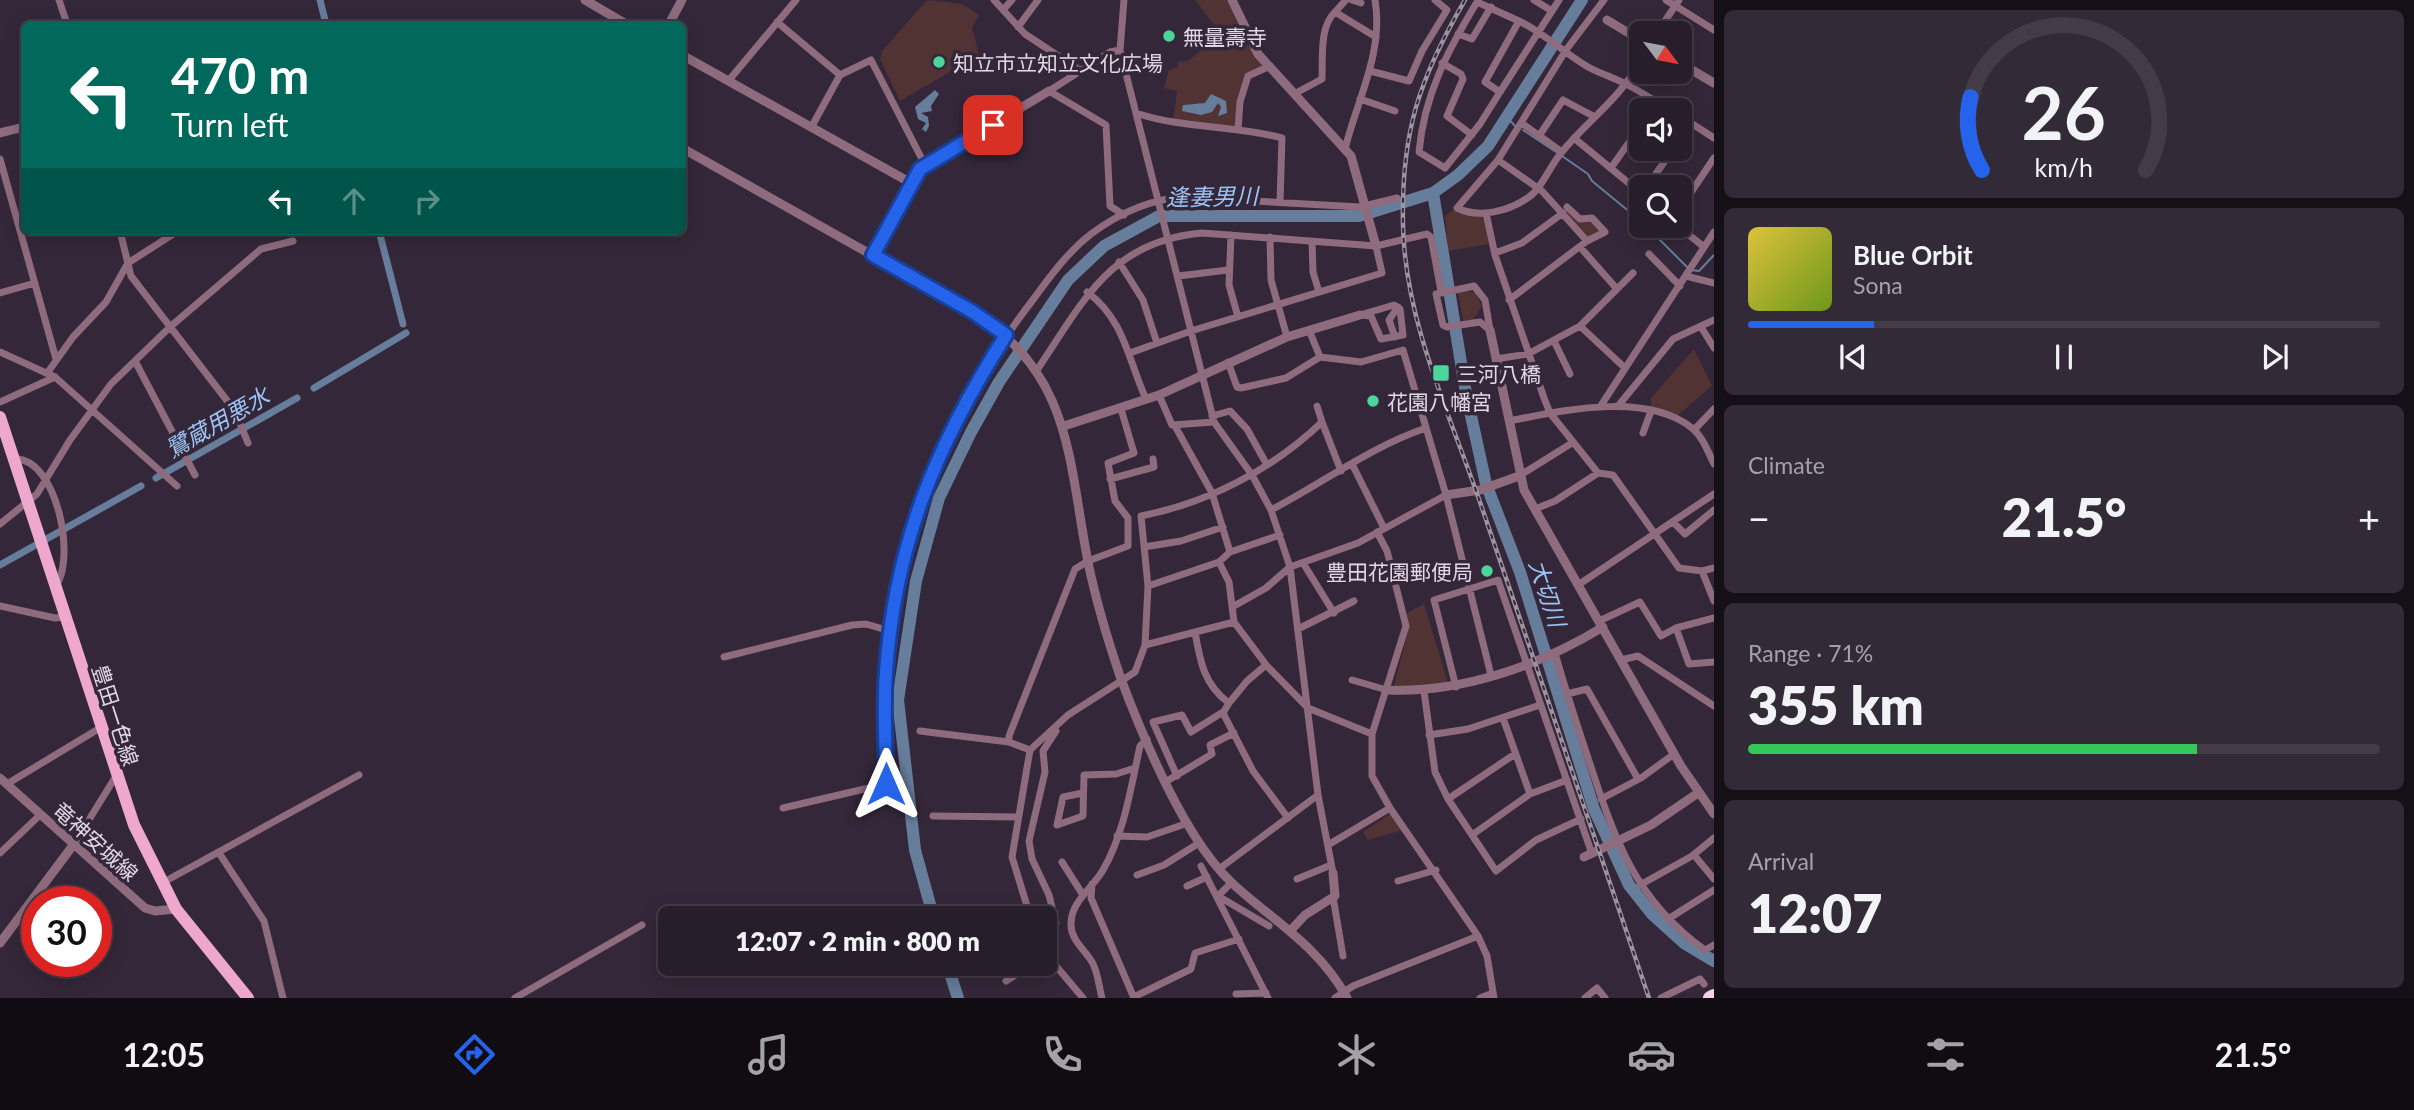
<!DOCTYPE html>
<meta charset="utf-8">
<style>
body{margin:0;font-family:Lato,"Noto Sans JP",sans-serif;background:#332a37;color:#f1f3f6;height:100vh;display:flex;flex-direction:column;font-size:26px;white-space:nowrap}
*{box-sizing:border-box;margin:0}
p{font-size:23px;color:#a4a2a9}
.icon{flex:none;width:38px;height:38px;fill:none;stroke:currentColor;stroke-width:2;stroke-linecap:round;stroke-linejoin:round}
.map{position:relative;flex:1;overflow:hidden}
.details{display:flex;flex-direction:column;gap:10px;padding:10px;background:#151018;width:700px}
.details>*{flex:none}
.top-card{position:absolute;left:21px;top:21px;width:665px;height:214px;border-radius:10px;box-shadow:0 4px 18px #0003,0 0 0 2px #433b47;background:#00695c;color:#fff;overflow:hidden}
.needle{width:46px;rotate:122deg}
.buttons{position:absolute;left:1629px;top:21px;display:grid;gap:14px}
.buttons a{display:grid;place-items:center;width:63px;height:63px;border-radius:10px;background:#271d2b;box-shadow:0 4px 18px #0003,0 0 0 2px #433b47;font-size:35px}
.speed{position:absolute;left:21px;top:886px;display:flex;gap:14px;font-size:35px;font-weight:700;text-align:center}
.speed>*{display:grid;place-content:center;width:91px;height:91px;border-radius:50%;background:#271d2b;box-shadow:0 4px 18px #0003,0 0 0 2px #433b47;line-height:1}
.speed .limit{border:10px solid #d22;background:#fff;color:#111}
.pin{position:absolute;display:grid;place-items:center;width:60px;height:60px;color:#fff;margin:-30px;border-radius:14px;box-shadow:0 4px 10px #0006}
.me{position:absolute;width:77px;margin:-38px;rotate:0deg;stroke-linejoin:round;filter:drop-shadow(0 0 5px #0008)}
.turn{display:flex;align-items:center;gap:24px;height:147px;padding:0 35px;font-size:32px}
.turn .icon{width:91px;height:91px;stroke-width:2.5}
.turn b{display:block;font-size:49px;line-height:60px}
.lanes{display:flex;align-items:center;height:66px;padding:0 35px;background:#0003;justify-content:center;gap:35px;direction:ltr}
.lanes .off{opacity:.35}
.big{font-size:52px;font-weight:800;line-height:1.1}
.details .card{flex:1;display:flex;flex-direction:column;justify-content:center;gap:10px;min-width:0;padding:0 24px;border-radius:10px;background:#332a37}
.details .dial{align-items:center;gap:0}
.dial svg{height:182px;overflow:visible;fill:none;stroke:#433b47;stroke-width:7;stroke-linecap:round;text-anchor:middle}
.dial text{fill:#f1f3f6;stroke:none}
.song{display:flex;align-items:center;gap:21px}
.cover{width:84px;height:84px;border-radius:10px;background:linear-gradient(135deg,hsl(50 70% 55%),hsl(80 70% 35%))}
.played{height:7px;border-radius:4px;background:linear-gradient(90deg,#2563eb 20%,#433b47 20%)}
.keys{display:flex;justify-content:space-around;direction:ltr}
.heat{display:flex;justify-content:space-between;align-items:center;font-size:38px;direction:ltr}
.charge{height:10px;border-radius:5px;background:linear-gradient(90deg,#34c759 71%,#433b47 0)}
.trip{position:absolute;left:658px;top:906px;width:399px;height:70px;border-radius:10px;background:#271d2b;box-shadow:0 4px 18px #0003,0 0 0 2px #433b47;font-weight:800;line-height:70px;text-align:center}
.dock{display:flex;height:112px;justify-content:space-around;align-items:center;background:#100c11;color:#a4a2a9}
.dock .icon{width:49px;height:49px}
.dock .selected{color:#2563eb}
.dock b{font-size:32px;color:#f1f3f6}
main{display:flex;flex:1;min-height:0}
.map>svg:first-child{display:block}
.green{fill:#513333}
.water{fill:#667d9b}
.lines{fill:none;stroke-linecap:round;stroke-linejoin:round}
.stream{stroke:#667d9b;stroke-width:2}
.canal{stroke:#667d9b;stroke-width:7}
.river{stroke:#667d9b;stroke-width:12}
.minor{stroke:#8e6b7d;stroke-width:7}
.tertiary{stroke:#8e6b7d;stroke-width:9}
.primary{stroke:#efa8cd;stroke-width:12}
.rail-casing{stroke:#9c92a0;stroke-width:4.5}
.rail{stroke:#342739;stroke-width:2;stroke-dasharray:5;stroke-linecap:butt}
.motorway-bridge{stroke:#f6d3e4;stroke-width:14}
.route-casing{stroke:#184099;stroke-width:18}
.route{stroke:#2563eb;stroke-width:12}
.poi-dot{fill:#4bd49b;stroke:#342739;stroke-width:2.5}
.labels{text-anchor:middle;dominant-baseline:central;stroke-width:7;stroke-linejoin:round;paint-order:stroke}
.poi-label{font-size:21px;fill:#e0d8e4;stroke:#342739;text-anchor:start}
.street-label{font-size:21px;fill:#e0d8e4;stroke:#342739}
.water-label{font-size:23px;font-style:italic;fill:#9bc3f5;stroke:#342739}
</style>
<main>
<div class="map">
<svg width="1714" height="998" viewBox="0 0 1714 998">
<rect width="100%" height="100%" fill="#342739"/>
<path class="green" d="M927,0L962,4L979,15L972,28L979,55L900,101L880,59L883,50Z
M1195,0H1227L1246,43L1264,66L1246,73L1238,101L1237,124L1233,127L1173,121L1177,91L1164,88L1169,70L1178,67L1177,62L1188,61L1212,41L1205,35L1215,26Z
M1566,208L1579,220H1591L1602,231L1587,239L1563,211Z
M1453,210L1484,215L1489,244L1448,251L1445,216Z
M1469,291L1476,294L1482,306L1473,320L1463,321L1458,292Z
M1694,349L1712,386L1678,415L1651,409V398Z
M1424,604L1448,683L1421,687L1394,685L1408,631L1407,613Z
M1393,812L1406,829L1368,840L1363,832Z"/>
<path class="water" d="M935,90L939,94L931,106L932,111L921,113L928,117L929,126L926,132L922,129L926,123L918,119L915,107Z
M1211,94L1226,101L1227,113L1218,116L1221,107L1218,103L1212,112L1201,115L1182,111L1183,105L1205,103Z"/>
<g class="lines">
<path class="stream" d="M1507,117L1515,126
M1523,130L1556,152
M1562,156L1588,174L1592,181L1642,222
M1646,226L1687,267
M1691,270L1699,271L1714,255"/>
<path class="canal" d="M320,0L326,24
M379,231L403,324
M314,388L406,333
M156,478L297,398
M0,565L141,486"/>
<path class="river" d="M1433,193L1466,393L1486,484L1520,572L1594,809L1629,885L1652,914L1684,943L1714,961
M934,919L915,850L898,700L916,581L939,498L971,432L999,382L1068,280L1104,246L1159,216H1359L1433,193L1458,175L1488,146L1582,0
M947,964L958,998"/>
<path class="minor" d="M59,0L67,24
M994,0L1025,34L1081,71
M1124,0L1120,50L1214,422L1252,475L1271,510L1290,567L1318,795L1333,873
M1346,0L1335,12L1376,37
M1352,0L1361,3
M1534,0L1552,11
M1559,0L1500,92L1485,82L1519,21C1544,33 1564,53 1588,67C1601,74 1615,78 1628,85C1643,93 1656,102 1671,110
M1604,0L1566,50L1498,160L1457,208C1479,219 1510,211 1529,197C1542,188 1550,166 1561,153C1589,119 1619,100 1642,59
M1666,0L1714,30
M1003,10L1012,0
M777,22L840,75
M1018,27L1038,0
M1657,33L1679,0
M1458,34L1472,39L1491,7
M1120,50L1110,52L1049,91L1106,125L1110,206L1124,215
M1442,63L1461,74L1463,79L1447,116L1472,135
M1370,71L1409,81L1422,51L1447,10L1435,0
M730,79L796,0
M1500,92L1480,124L1445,168L1419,152C1424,95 1448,50 1477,2L1519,21
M1296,93L1322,79C1323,59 1319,27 1335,12
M1360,99L1395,111
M1136,113C1183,129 1234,125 1282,138L1280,202
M1680,116L1714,138
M1523,124L1562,152
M812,126L840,75L871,60L925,165
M1238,130L1240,102L1248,76L1270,66
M1539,136L1563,100L1595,117
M1680,137L1690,122
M1574,138L1642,194
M1345,149C1357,100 1384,52 1375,0
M0,159L56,359
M1498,160L1542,191L1587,241
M1611,168L1642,124
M1647,187L1673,149
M1680,209L1714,158
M1486,213L1495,255L1544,398L1550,413L1598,473L1613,475L1679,568L1702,571
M1678,226L1704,247
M120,231L131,276L235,411L248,443
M1231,235L1229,285L1238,317
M1270,237L1271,280L1287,337
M1312,241L1313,272L1319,292
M1580,247L1617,289L1580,326
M1495,253L1522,243L1563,213
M1649,254L1680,286
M1119,262L1143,300L1157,343
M1178,276L1228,270
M1686,276L1714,283
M1474,286L1485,300L1490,330L1480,322L1447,327L1443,325L1436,294Z
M1617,289L1633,273
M1087,292C1125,320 1128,360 1146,399
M0,293L35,283
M1509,300L1587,241L1605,232L1592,218L1580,219L1567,207
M1394,305L1400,309L1403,335L1381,339L1371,316L1360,315Z
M1701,327L1714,348
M1309,330L1320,357
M1395,337L1389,320L1398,307
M1554,341L1570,374
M0,352L55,377L177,486
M1130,353L1191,331L1382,273L1376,246
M1496,359L1528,354L1580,326L1625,368
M135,361L195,475
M1228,362L1237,387L1241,388L1286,378L1320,357L1361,362L1403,350L1446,495L1491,675
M1037,370C1083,302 1110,241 1202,233L1376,246L1427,234L1431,237L1441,291
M48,372L73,337L106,302L128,263L178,231
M1159,395L1172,425L1214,422
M0,402L55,377
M1618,406L1673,339L1714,320
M1600,407L1714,232
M1212,416L1230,411L1247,429L1267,465
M1509,421C1561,411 1645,391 1692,428C1703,437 1708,452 1714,464
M1322,422L1341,471
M1175,426L1212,493L1230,552
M1694,430L1714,409
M1643,433L1651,411
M15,459C57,458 77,560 55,587
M1352,464L1384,528
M1519,476L1572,443
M1110,479L1154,467L1153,459
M1535,509L1555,501L1598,473
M1271,510C1323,483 1370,447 1426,428
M1674,523L1685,534L1714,510
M0,524L37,494L70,440L111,384L170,327L261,249L293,241
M1377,532L1387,551L1406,626L1372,734V776L1390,808L1478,936L1487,956L1494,998
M1144,547L1181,541L1223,527
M1219,562L1229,582L1234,622L1267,666L1308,708L1372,734
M1303,563L1334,613
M1714,568L1702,571L1714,601
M1578,585L1714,494
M1148,586L1219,562L1230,552L1280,535
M0,606L55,618L64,617
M1234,606L1266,588L1290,567L1358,543L1446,495
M1714,618L1676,628L1689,664L1714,662
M1599,621L1640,602L1661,636L1676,628
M1298,629L1354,601
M1195,632C1200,661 1204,685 1229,703L1223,713L1253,771L1288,818
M1145,645L1234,622
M1555,653C1565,689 1577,725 1589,761C1615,840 1635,900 1705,950L1714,945
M724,657L852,625L866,624L890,631
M1621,660L1638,656L1714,706
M1352,680L1387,690
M1456,687L1434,600L1498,580L1592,854
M1424,691L1435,772L1448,799L1515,754
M1567,694L1587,689L1638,779
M1229,703L1247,681L1266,665
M1503,718L1530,794L1567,780
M920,731L1009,742
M1056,731L1043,751L1045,772L1029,841L1032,859L1049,895L1056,923
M1429,735L1468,729L1540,705
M1030,750L1009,742V736L1075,569L1088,561L1128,546V518L1115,501L1108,463L1134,453L1121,409
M1177,776L1153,722L1182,715L1191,732L1223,712
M1167,781L1212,754L1210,745L1234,733
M7,784L100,728
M1083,793L1063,797L1057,825L1083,816L1084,775L1116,774L1135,768
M1448,799L1496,871L1536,840L1581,819
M1601,799L1641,778L1674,754
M783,808L886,784C885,702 886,637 904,556C924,461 976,374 1035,297C1051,275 1069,251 1091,234C1118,214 1151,199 1184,197L1360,207L1397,198
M933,816L1018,817
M1472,835L1530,794
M1117,836L1147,837L1188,823
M74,844L116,776
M1328,845L1390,808
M0,853L40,815
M219,853L264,921L283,998
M1694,855L1714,879
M1062,862L1083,895
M1201,866L1268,998
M1219,869L1318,795
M1137,875L1164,865L1199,843
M1297,879L1331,865
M1398,881L1436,870
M1232,882L1218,896L1269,926
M162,883L359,775
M1092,884L1091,898L1134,998
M1640,885L1692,856L1714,838
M1187,886L1207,877
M1333,897L1343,956
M1031,919L1012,857L1030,750L1068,715L1135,672L1145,645L1148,586L1141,516C1208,503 1273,469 1322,422L1317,406
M1668,919L1714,890
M1045,953L1083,998
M1006,981L1033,964
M1236,994L1266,993
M1134,997L1191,969L1195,953L1239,939
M515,998L642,925
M1102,998C1099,987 1098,972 1092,962C1085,950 1071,940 1071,925C1070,902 1093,888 1103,870C1124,834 1131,787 1140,746L1147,739
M1335,998L1353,986L1478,936
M1480,998L1493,993
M1585,998L1597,988L1605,998
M1661,998L1700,979L1704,984"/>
<path class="tertiary" d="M585,0L626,24
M1232,0L1258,54L1351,156L1376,246
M1607,20L1642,41
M669,24L682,0
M682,55L911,183
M1680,63L1714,83
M0,133L24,127
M682,148L973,312C1072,374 1068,459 1088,562C1096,601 1108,641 1121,679C1144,740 1184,838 1232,883C1273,921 1319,946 1347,998
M873,255L911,183L925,165L1049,91
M1490,330L1524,490L1681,766L1714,814
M1064,426L1159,395L1287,337L1360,315
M1446,495L1480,490L1519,476
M1387,690C1462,693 1539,666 1603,627
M0,778L145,908L155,911L176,909
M1584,857L1651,825L1698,793
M1291,930L1305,915L1335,896L1333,873
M0,943L74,844"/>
<path class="primary" d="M0,417L134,825L176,909L248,998"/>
<g class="rail-casing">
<path id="rail" d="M1465,0C1419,79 1401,132 1403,225C1405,324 1451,416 1482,508C1538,671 1594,835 1649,998"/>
</g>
<use href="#rail" class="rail"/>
<path class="motorway-bridge" d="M1710,998L1714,996"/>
</g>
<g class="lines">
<g class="route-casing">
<path id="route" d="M886,784C886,747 883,709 886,672C895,542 937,444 1006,335L973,312L873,255L920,169L993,125"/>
</g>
<use href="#route" class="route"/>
</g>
<g class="poi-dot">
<circle cx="1169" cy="36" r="7"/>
<circle cx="939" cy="62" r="7"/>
<rect x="1432" y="364" width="18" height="18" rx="3.5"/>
<circle cx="1373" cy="401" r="7"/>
<circle cx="1487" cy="571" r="7"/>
</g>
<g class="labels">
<g class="poi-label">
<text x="1183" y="36">無量壽寺</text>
<text x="953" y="62">知立市立知立文化広場</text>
<text x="1457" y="373">三河八橋</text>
<text x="1387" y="401">花園八幡宮</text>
<text x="1473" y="571" text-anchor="end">豊田花園郵便局</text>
</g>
<g class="street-label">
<text transform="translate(116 715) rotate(72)">豊田一色線</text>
<text transform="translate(96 841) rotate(42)">竜神安城線</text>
</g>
<g class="water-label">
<text transform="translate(1212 196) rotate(-1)">逢妻男川</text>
<text transform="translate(217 422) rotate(-30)">鷺蔵用悪水</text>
<text transform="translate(1548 593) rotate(72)">大切川</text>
</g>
</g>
</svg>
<div class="buttons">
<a><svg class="needle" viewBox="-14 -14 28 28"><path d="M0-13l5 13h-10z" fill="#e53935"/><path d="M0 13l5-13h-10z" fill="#a4a2a9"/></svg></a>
<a><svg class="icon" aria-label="sound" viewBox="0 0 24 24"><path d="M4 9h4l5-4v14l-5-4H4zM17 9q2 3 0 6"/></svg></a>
<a><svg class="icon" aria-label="search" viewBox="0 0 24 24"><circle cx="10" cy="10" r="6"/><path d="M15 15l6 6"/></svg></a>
</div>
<div class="speed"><div class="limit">30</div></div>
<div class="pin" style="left:993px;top:125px;background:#d93025"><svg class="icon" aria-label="arrive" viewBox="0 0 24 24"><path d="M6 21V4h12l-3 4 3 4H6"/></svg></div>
<svg class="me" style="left:886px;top:784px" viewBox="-20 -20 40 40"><path d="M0-17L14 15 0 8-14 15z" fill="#2563eb" stroke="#fff" stroke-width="4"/></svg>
<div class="trip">12:07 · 2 min · 800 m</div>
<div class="top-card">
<div class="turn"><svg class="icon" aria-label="left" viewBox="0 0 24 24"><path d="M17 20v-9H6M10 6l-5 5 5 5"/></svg><div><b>470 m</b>Turn left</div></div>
<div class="lanes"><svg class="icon" aria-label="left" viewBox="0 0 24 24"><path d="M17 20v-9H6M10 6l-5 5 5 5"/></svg><svg class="icon off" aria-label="ahead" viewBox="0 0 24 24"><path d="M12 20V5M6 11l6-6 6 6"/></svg><svg class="icon off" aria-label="right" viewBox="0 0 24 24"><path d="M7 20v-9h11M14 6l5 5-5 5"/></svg></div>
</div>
</div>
<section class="details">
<div class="card dial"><svg viewBox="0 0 100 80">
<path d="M14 69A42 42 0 1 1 86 69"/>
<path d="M14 69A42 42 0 0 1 9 37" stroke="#2563eb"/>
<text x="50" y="56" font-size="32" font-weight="700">26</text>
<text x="50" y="72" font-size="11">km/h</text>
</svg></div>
<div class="card">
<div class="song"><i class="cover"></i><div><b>Blue Orbit</b><p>Sona</p></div></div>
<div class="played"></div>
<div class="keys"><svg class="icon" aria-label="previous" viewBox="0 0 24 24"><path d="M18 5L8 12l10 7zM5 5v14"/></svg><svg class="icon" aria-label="pause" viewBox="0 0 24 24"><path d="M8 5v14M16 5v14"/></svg><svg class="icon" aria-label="next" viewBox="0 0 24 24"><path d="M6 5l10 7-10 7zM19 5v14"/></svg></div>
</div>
<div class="card"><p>Climate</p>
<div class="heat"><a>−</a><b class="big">21.5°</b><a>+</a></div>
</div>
<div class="card"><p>Range · 71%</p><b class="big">355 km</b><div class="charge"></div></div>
<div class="card"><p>Arrival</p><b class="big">12:07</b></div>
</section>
</main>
<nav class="dock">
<b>12:05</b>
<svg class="icon selected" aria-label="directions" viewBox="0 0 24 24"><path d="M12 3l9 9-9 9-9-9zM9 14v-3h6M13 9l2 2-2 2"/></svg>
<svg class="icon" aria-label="music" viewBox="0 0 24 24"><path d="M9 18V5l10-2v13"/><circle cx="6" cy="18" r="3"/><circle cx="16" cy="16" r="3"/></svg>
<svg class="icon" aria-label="phone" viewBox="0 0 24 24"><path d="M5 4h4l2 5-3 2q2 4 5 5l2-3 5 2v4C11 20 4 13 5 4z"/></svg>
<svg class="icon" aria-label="climate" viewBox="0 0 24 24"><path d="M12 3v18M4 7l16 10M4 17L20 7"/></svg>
<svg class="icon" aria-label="car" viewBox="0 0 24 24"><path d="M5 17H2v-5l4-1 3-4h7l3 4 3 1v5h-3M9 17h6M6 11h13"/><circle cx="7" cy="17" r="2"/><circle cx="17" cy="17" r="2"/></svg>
<svg class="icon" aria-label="filters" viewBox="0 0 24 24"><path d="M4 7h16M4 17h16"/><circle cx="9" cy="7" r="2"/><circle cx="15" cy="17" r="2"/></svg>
<b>21.5°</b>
</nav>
